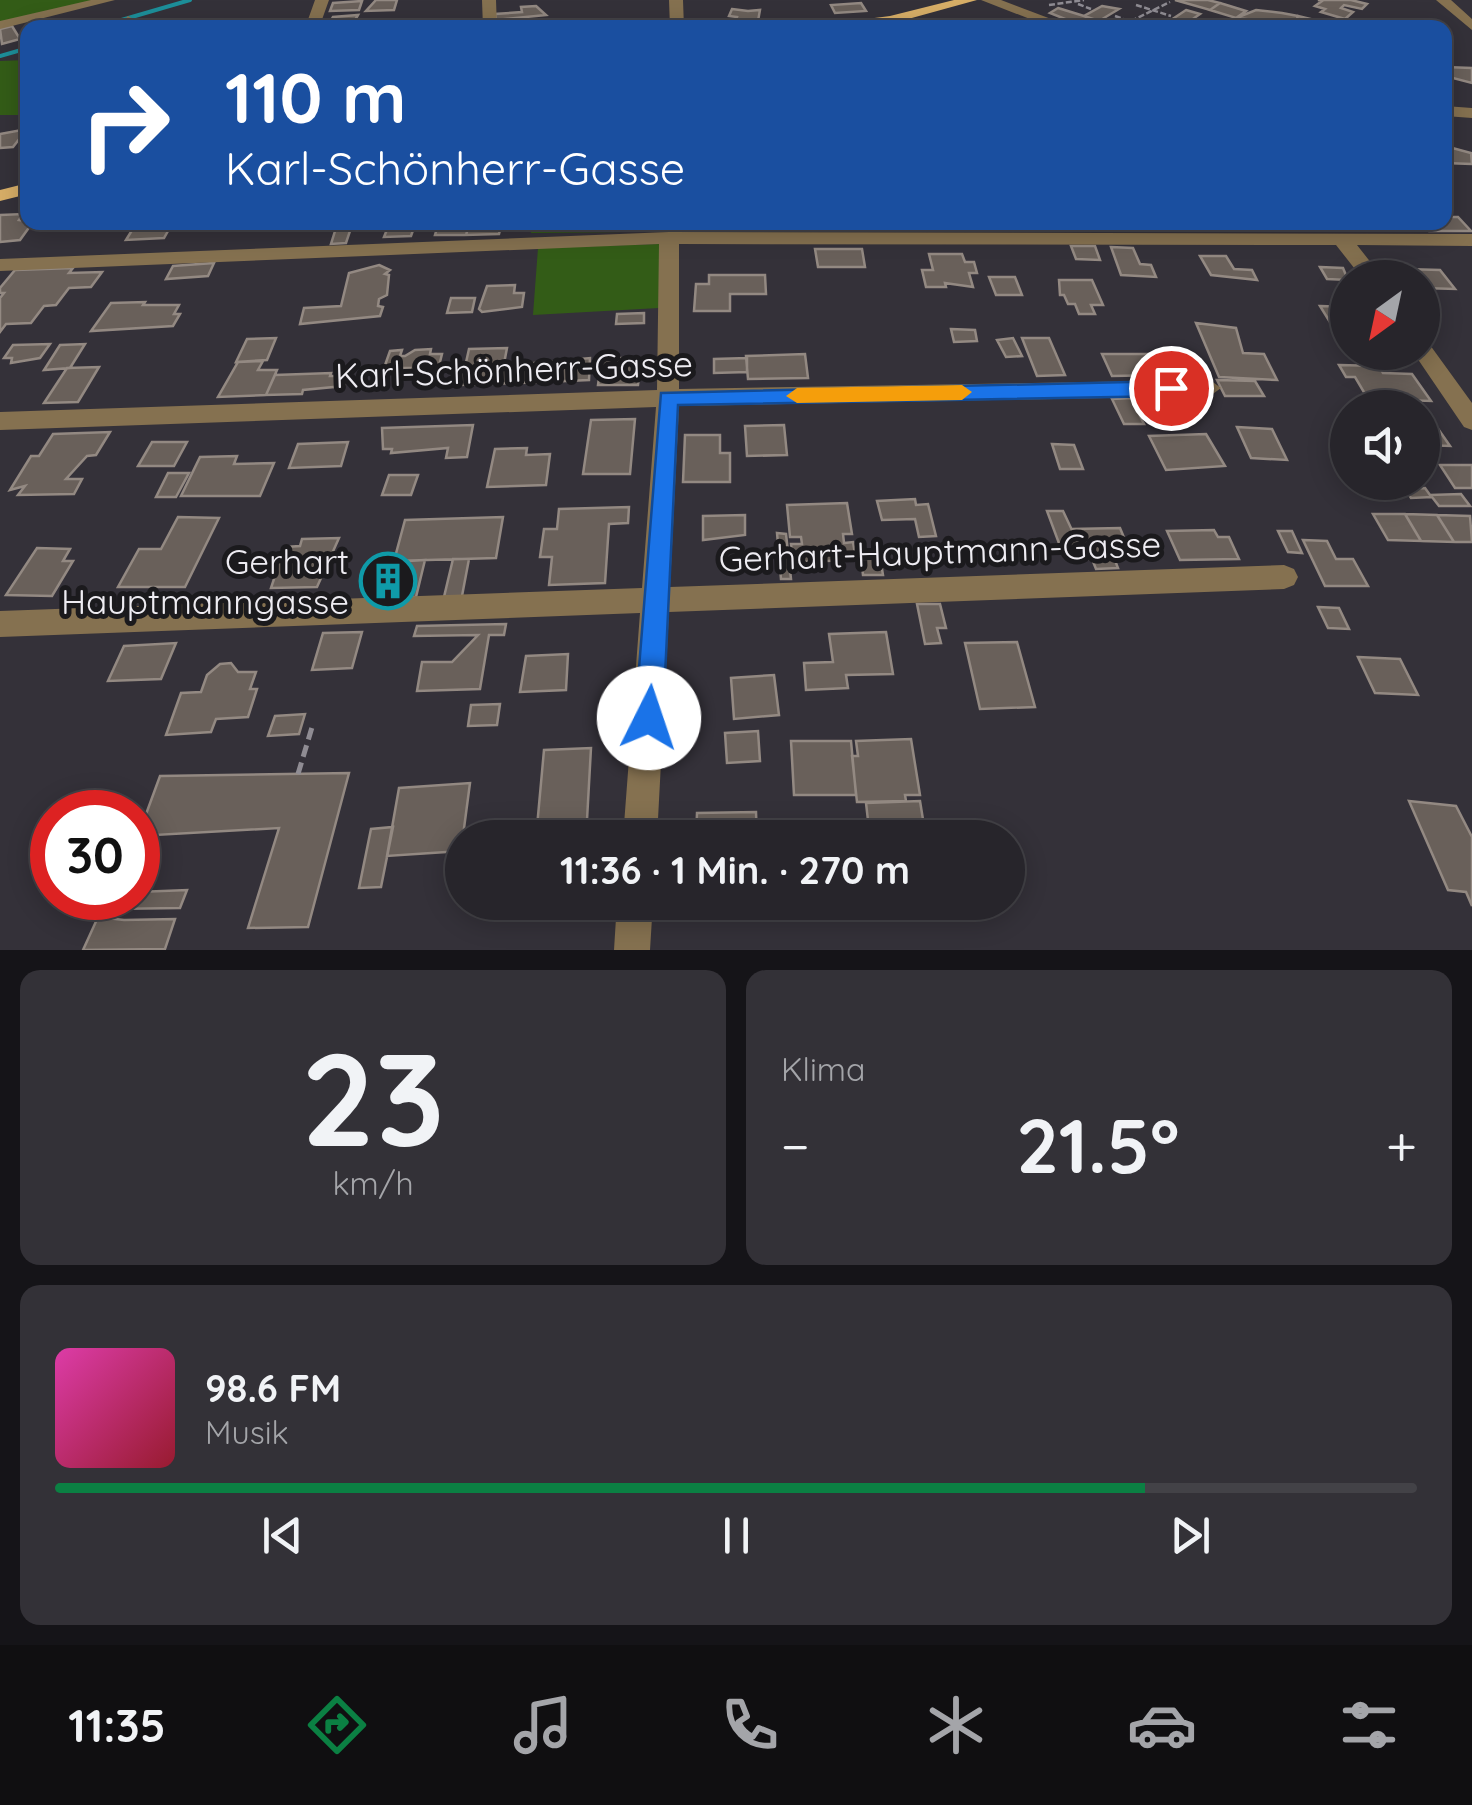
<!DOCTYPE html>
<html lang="de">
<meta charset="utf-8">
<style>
body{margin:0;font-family:Quicksand,sans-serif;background:#333137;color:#f1f3f6;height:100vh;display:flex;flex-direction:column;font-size:38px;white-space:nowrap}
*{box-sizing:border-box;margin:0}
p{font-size:32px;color:#a4a5a9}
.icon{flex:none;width:55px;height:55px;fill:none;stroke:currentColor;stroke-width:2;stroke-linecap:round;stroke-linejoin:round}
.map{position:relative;height:950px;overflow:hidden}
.side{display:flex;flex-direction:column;gap:20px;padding:20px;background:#151418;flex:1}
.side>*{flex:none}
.banner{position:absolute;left:20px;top:20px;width:1432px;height:210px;border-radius:20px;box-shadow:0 5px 25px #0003,0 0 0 2px #434247;background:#1a4fa0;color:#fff;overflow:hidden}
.needle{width:65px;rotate:213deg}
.fabs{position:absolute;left:1330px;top:260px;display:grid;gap:20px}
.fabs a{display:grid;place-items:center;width:110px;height:110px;border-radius:50%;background:#27252b;box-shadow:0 5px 25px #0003,0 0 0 2px #434247;font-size:50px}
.speed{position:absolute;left:30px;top:790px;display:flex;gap:20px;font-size:50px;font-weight:700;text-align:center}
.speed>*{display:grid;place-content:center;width:130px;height:130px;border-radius:50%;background:#27252b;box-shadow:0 5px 25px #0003,0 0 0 2px #434247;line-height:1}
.speed .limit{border:15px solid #d22;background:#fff;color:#111}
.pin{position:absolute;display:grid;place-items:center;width:85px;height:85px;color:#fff;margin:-42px;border:5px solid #fff;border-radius:50%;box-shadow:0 2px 10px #0007}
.me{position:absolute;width:110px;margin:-55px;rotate:4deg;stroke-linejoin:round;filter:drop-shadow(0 0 8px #0008)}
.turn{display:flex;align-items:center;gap:35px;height:210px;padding:0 40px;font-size:45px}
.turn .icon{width:130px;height:130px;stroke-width:2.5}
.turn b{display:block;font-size:70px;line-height:85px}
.big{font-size:75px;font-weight:800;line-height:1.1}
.side .tile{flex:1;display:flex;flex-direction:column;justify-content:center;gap:15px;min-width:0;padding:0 35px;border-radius:20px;background:#333137}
.side .dial{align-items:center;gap:0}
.dial b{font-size:130px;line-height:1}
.song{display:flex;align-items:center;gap:30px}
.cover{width:120px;height:120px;border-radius:15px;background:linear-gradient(135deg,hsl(320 70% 55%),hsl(350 70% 35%))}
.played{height:10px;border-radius:5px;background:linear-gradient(90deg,#0b8043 80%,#434247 80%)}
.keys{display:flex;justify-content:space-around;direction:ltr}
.heat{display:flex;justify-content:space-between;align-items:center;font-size:55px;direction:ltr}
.side .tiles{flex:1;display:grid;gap:20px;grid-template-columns:1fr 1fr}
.tile:last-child{grid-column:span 2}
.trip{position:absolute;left:445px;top:820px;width:580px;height:100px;border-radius:50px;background:#27252b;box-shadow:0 5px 25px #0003,0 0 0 2px #434247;font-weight:800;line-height:100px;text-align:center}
.tab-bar{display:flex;height:160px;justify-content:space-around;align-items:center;background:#100f11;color:#a4a5a9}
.tab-bar .icon{width:70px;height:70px}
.tab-bar .selected{color:#0b8043}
.tab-bar b{font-size:45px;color:#f1f3f6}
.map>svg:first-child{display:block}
.green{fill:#335c17}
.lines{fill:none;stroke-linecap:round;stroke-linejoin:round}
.stream{stroke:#1d8f9a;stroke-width:4}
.building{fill:#69605a;stroke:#938982;stroke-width:2.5}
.path-far1{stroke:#8f8c93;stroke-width:2.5;stroke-dasharray:6 2.5;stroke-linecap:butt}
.path{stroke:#8f8c93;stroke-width:5;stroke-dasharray:12 6;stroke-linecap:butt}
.minor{fill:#857150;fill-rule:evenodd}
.major{fill:#d7ae67;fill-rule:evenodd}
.route{fill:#1a73e8;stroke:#114b97;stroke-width:2.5}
.slow{fill:#f59e0b}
.labels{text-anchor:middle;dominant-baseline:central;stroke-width:10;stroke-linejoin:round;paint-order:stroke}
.street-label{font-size:35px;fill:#eeecf2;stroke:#1b1a1d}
.poi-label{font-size:35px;fill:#eeecf2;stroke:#1b1a1d;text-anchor:end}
</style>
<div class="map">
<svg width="1472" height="950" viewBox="0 0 1472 950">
<rect width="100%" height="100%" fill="#343139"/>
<path class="green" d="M0,0H99L0,23Z
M27,60V115H0V61Z
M532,223L917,222L919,229L531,233Z
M659,244V308L533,315L538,248Z"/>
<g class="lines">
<path class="stream" d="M94,28L190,0
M0,56L28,48"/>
</g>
<path class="building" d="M376,0H397L394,10L366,11Z
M1175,0H1208L1220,3L1210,10Z
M1318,0H1351L1367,4L1362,9L1344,5L1341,8L1353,12L1345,19L1321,12L1325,9L1315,6L1322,1Z
M362,1L359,10L330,11L333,3Z
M861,3L866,11L835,13L831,5Z
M1220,3L1246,11L1236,18L1210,10Z
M536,6L546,15L496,20L495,14L522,12L521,7Z
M1102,6L1119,9L1099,21L1084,16Z
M1058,8L1084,16L1094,20L1070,21L1050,13Z
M732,9L748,11L760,10L758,21L736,20L737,17L729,16Z
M1186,10L1200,14L1180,28L1165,24Z
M1256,10L1282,13L1298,16L1295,24L1236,18Z
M358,15L351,27L333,28L335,21L330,22L333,17Z
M1298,16L1327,23L1342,28L1295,24Z
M12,26L20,39L2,44L0,29Z
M1445,67L1472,68V83L1449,77Z
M27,129L13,147L0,148V134Z
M1445,146L1471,153L1472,164L1445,163Z
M23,214L19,220L33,222L20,240L0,242V215Z
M1445,217H1458L1471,231H1429L1422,222H1445Z
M137,222H173L164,238L126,240Z
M275,222H349L272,229Z
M390,222H416L411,236L384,237Z
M439,222H470L466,235H435Z
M470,222H502L499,234L466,235Z
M336,228H351L346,243L331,244Z
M1071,246H1095L1100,260L1076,259Z
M1111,247L1133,248L1140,264L1151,265L1156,277L1121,275Z
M815,249H862L865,267H818Z
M929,254H962L965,262H974L977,273H969L973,287L945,283L946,287H926L922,270H933Z
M1200,256H1226L1234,269L1252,270L1257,280L1211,275Z
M214,263L208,276L166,279L173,266Z
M379,265L390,270L385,274L389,275L387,295L379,299L378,306L383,307L380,316L300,324L304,308L341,306L349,273Z
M1320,267L1343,268L1348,280L1327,279Z
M73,268L69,273L102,272L91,287L69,288L56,305L44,306L31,323L6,324L0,332V298L4,293H0V288L15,270Z
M1405,269L1440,270L1455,289L1422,288V278H1411Z
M709,275H765L766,294H730V311H694L696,284H709Z
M989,277H1015L1022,295H996Z
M1059,280H1092L1103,305H1091L1095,314H1079L1075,304H1068L1064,295H1060Z
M515,285L514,293H524L522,307L482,312L479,309L487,286Z
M451,298H475L472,312L447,313Z
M145,302L143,305H179L174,314H180L173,326L91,331L111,303Z
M1320,306L1348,307V327H1333Z
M644,313V323L616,324L617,314Z
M1196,323L1236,328L1243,353L1264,354L1277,380L1219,377Z
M951,329L975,330L977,341L954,342Z
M276,338L267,360L236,362L247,339Z
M1013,338L1022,356L1006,357L997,340Z
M1022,338H1049L1065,375L1037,376Z
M50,344L40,358L11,363L12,358H4L13,345Z
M85,344L70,368L44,370L60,345Z
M507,348L503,369L518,368L515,383L461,385L469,349Z
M431,349L430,354H442L437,374L407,375L410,368H384L390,351L402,350L400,356H405L415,350Z
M805,354L808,378L748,379L746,356Z
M1102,354H1154L1165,375L1112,376Z
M602,356L641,360L638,385H598Z
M590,358L589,380L521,383L524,364Z
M747,358V372L714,373V359Z
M263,361L258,370H277L266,395L218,397L238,362Z
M1339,365L1379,366L1383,373L1412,374L1431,401L1368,399L1355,377H1346Z
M99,367L78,402L44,403L67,368Z
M331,373L330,376H348L344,386L303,390L302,394L266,395L275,375Z
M1217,380L1255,381L1264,396H1225Z
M1131,398L1144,424H1124L1112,399Z
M1422,410H1425L1450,446L1422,445Z
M635,419L630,474H583L591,420Z
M473,425L467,457L446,458L448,448L391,453L392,449H383L382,428Z
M784,425L787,455L747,456L745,426Z
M1237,427L1272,429L1287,460L1251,458Z
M110,432L96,455L87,456L66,479H82L74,494L18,495L25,486L10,490L31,456H39L53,434Z
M1206,434L1225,466L1166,470L1149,436Z
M685,435H720V453H730V482H683Z
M152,442H187L174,466H138Z
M348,442L341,466L289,468L298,444Z
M1052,444L1074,445L1083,469H1060Z
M527,448L526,455L550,454L546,485L487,487L495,449Z
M237,456L234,464L274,463L260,496H181L200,457Z
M1440,465H1472V488H1455Z
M168,473H189L176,497H156Z
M389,475H418L411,495H382Z
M1425,488L1430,495L1461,494L1470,506H1439L1432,497L1411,498L1405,489Z
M915,499L916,505L928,504L936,536L919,537L915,519L882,520L877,501Z
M847,503L852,534H843L844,543L853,542L856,560L793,562L791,544H802L801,537H790L787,505Z
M629,507L628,523L609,524L605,583L549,585L552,557H540L544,529H557L559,509Z
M1047,511H1063L1079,545L1060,546Z
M1373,514H1405L1421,541L1388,540Z
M1405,514L1437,515L1454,542L1421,541Z
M745,515V535L703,540V516Z
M1437,515L1470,516L1472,542H1454Z
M178,517L219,518L185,587H118L139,549H161Z
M503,517L496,558L394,561L405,520Z
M1120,528L1130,552H1118L1121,558H1114L1118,568L1096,569L1092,559H1084L1073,529Z
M1214,530L1218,537H1229L1239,559L1180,560L1167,531Z
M1278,531H1292L1302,553L1288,552Z
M777,533L786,534L791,579H781Z
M339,538L317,587L271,588L277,570L272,571L285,547L300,546L302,539Z
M1303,540L1327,541L1336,559H1353L1368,586H1325Z
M37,548L70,549L63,561H73L52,596L6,595Z
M861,557H880L883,575H863Z
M453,559H469L462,596L444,597Z
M425,560L416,597L398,599L408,561Z
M400,570L395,592L375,593L382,571Z
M917,604H940L946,628H937L941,643L925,644Z
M1318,607L1339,608L1349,629L1328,628Z
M506,624L504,635H489L480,689L417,691L422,662H452L478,635L414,636L417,626Z
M362,632L352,668L312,670L323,633Z
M886,632L893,674L846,675L848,688L806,690L804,663L833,662L829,634Z
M1017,642L1035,707L980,709L965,643Z
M176,643L161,679L108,681L124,646Z
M568,654L566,690L520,692L526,656Z
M1358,657L1400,659L1418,695L1375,693Z
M231,663L238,672H256L250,689H257L248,717L216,719L211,732L166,735L181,693L201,692L207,675L220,664Z
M774,675L779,715L734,719L731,678Z
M500,704L497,725L468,726L471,705Z
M305,714L299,734L268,736L275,716Z
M758,731L760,761L727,763L725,733Z
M911,739L920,795H905L906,801L857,802L852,756H858L856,741Z
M791,741H851L856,795H794Z
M591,748L586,838H536L544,750Z
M349,773L308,927L248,928L279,828L138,836L160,776Z
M470,783L461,851L387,856L399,788Z
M920,801L926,838H870L866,803Z
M1409,801L1456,806L1472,837V906L1466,892L1448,890Z
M756,812L757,838H696L697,813Z
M393,827L381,887L359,888L371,829Z
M187,890L180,908L111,909L114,898H138V892Z
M98,917L124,920L175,919L165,949L83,950Z"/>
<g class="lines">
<path class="path-far1" d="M1078,4L1091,9
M1049,5L1084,0
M1136,5L1171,16
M1115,16L1149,28
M1131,21L1170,2
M1244,23L1253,28
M1196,24L1209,28"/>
<path class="path" d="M298,774L313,724"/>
<path class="minor" d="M91,0H115L0,29V21Z
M315,0H329L319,28H305Z
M482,0H496L497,28H483Z
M669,0H683L684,28H670Z
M981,0H1001L1075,28H1053Z
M1436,0H1451L1472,19V30Z
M128,16L135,20L130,28H116Z
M1445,106L1472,108V118L1445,116Z
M669,232L1472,234V246L1357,245L1383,278H1362L1336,245L679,244V389L1210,380L1221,388L1210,396L679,406L670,587L1284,565L1294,569L1298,577L1294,585L1284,589L669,612L657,838H623L640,613L0,637V611L642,588L656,407L0,430V412L657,390L659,244L0,271V259Z
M1422,343L1430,345L1472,403V430L1464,427L1413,352H1422Z
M617,902H653L650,950H614Z"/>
<path class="major" d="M954,0H977L890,24L797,28L890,16Z
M28,183V194L0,201V190Z"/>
</g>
<path class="route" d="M1171,381L1182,388L1171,396L678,405L663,718L659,728L649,732L639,728L635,718L661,393Z"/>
<path class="slow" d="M962,385L972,392L962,400L797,403L786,396L797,388Z"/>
<defs>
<g id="building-ring" transform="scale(2.875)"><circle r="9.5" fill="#1b1a1d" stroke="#0f9aa8" stroke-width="1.5"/><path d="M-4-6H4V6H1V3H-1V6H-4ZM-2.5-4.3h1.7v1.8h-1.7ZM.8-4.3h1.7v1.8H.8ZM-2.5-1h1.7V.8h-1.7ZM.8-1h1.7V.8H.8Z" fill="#0f9aa8"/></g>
</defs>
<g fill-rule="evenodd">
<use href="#building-ring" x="388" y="581"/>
</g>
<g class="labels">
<g class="street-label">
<text transform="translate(514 369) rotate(-2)">Karl-Schönherr-Gasse</text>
<text transform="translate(940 551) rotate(-2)">Gerhart-Hauptmann-Gasse</text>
</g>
<g class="poi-label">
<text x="349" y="561">Gerhart<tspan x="349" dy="40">Hauptmanngasse</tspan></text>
</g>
</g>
</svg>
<div class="fabs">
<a><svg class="needle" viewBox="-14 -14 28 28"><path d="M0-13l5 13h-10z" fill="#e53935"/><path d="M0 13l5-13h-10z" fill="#a4a5a9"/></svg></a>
<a><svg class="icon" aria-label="sound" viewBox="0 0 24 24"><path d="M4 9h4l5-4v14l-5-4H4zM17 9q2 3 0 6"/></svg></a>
</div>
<div class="speed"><div class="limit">30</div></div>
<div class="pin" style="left:1171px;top:388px;background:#d93025"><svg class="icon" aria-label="arrive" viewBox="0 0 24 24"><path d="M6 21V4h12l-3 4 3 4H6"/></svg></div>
<svg class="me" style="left:649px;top:718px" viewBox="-20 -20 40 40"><circle r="19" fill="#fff"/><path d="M0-13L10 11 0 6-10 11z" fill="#1a73e8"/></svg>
<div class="trip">11:36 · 1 Min. · 270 m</div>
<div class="banner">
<div class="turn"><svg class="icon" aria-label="right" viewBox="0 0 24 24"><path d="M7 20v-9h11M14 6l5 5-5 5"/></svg><div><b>110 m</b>Karl-Schönherr-Gasse</div></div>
</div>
</div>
<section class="side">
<div class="tiles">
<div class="tile dial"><b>23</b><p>km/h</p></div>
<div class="tile"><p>Klima</p>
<div class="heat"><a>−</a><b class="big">21.5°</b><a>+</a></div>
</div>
<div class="tile">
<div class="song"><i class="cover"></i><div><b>98.6 FM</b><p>Musik</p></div></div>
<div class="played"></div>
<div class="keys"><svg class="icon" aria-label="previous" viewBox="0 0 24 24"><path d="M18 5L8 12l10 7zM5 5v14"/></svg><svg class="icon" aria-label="pause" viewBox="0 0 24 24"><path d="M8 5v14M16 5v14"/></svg><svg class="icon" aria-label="next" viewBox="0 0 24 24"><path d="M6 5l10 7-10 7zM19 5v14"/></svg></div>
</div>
</div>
</section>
<nav class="tab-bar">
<b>11:35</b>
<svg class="icon selected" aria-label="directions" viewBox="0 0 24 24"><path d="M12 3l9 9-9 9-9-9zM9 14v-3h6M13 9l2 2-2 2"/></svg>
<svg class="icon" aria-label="music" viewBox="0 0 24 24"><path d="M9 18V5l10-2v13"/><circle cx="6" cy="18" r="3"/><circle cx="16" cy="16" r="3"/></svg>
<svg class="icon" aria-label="phone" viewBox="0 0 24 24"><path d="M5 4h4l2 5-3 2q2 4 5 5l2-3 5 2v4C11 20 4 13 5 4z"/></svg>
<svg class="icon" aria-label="climate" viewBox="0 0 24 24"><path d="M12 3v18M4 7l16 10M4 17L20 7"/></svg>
<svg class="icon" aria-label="car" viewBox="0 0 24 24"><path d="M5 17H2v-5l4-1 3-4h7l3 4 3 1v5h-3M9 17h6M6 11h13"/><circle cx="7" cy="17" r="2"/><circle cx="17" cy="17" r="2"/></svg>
<svg class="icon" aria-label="filters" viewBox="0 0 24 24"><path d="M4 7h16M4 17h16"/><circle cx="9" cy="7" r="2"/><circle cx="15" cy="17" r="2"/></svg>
</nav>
